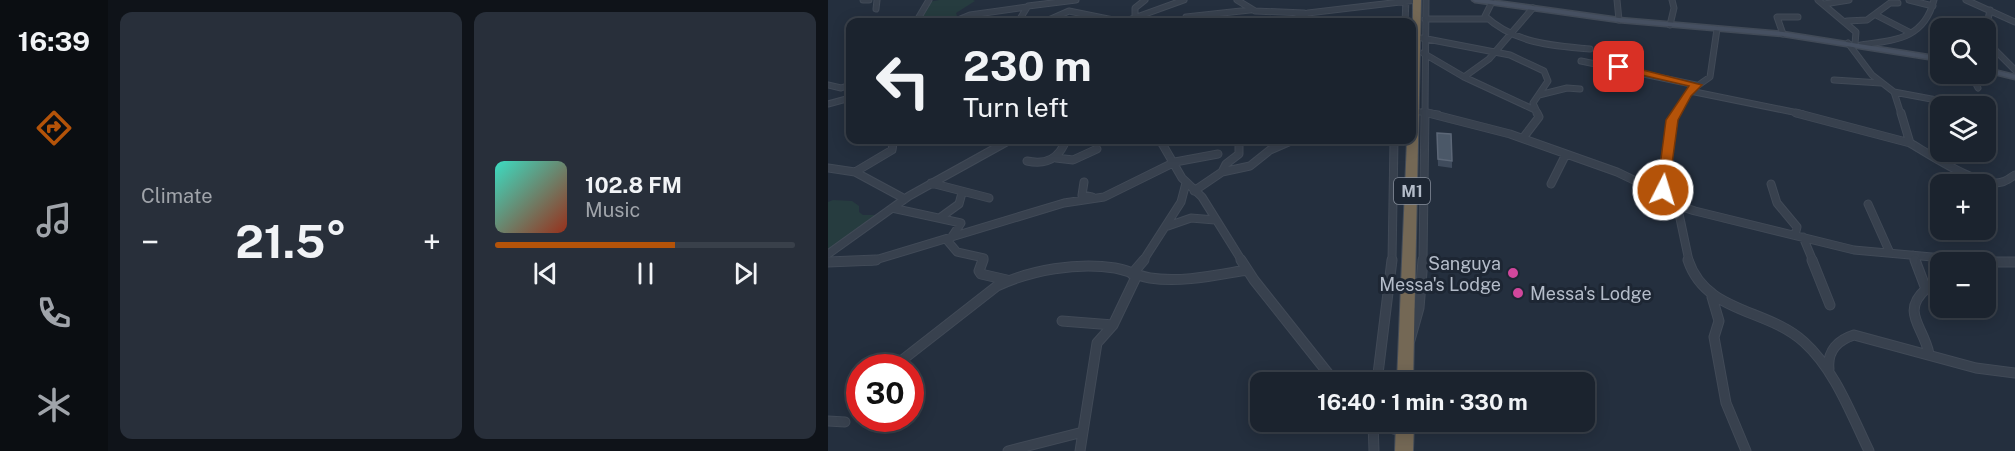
<!DOCTYPE html>
<meta charset="utf-8">
<style>
body{margin:0;font-family:"Public Sans",sans-serif;background:#282f3a;color:#f1f3f6;height:100vh;display:flex;flex-direction:column;font-size:22px;white-space:nowrap}
*{box-sizing:border-box;margin:0}
p{font-size:20px;color:#a0a4aa}
.icon{flex:none;width:33px;height:33px;fill:none;stroke:currentColor;stroke-width:2;stroke-linecap:round;stroke-linejoin:round}
.map{position:relative;flex:1;overflow:hidden}
.side{display:flex;flex-direction:column;gap:12px;padding:12px;background:#0f1319;width:720px}
.side>*{flex:none}
.guide{position:absolute;left:18px;top:18px;width:570px;height:126px;border-radius:12px;box-shadow:0 3px 15px #0003,0 0 0 2px #39404a;background:#1b232e;color:#f1f3f6;overflow:hidden}
.buttons{position:absolute;left:1102px;top:18px;display:grid;gap:12px}
.buttons a{display:grid;place-items:center;width:66px;height:66px;border-radius:12px;background:#1b232e;box-shadow:0 3px 15px #0003,0 0 0 2px #39404a;font-size:30px}
.speed{position:absolute;left:18px;top:354px;display:flex;gap:12px;font-size:30px;font-weight:700;text-align:center}
.speed>*{display:grid;place-content:center;width:78px;height:78px;border-radius:50%;background:#1b232e;box-shadow:0 3px 15px #0003,0 0 0 2px #39404a;line-height:1}
.speed .limit{border:9px solid #d22;background:#fff;color:#111}
.pin{position:absolute;display:grid;place-items:center;width:51px;height:51px;color:#fff;margin:-26px;border-radius:12px;box-shadow:0 3px 9px #0006}
.me{position:absolute;width:66px;margin:-33px;rotate:5deg;stroke-linejoin:round;filter:drop-shadow(0 0 4px #0008)}
.turn{display:flex;align-items:center;gap:21px;height:126px;padding:0 18px;font-size:27px}
.turn .icon{width:78px;height:78px;stroke-width:2.5}
.turn b{display:block;font-size:42px;line-height:51px}
.big{font-size:45px;font-weight:700;line-height:1.1}
.side .tile{flex:1;display:flex;flex-direction:column;justify-content:center;gap:9px;min-width:0;padding:0 21px;border-radius:12px;background:#282f3a}
.song{display:flex;align-items:center;gap:18px}
.cover{width:72px;height:72px;border-radius:9px;background:linear-gradient(135deg,hsl(170 70% 55%),hsl(10 70% 35%))}
.played{height:6px;border-radius:3px;background:linear-gradient(90deg,#b45309 60%,#39404a 60%)}
.keys{display:flex;justify-content:space-around;direction:ltr}
.heat{display:flex;justify-content:space-between;align-items:center;font-size:33px;direction:ltr}
.side .tiles{flex:1;display:grid;gap:12px;grid-template-columns:repeat(2,1fr)}
.trip{position:absolute;left:422px;top:372px;width:345px;height:60px;border-radius:12px;background:#1b232e;box-shadow:0 3px 15px #0003,0 0 0 2px #39404a;font-weight:700;line-height:60px;text-align:center}
main{display:flex;flex:1;min-height:0}
.menu{display:flex;flex-direction:column;width:108px;justify-content:space-around;align-items:center;background:#0b0e12;color:#a0a4aa}
.menu .icon{width:42px;height:42px}
.menu .current{color:#b45309}
.menu b{font-size:27px;color:#f1f3f6}
.map>svg:first-child{display:block}
.green{fill:#263c3f}
.lines{fill:none;stroke-linecap:round;stroke-linejoin:round}
.street-far2-casing{stroke:#414a57;stroke-width:7}
.street-far1-casing{stroke:#414a57;stroke-width:9}
.street-casing{stroke:#414a57;stroke-width:11}
.secondary-casing{stroke:#414a57;stroke-width:3}
.highway-casing{stroke:#434c59;stroke-width:2}
.street-far2{stroke:#38414e;stroke-width:5}
.street-far1{stroke:#38414e;stroke-width:7}
.street{stroke:#38414e;stroke-width:9}
.secondary{fill:#465061;fill-rule:evenodd}
.highway{fill:#746855;fill-rule:evenodd}
.wall{fill:#3f4b5c}
.building{fill:#4b5868;stroke:#5c6777;stroke-width:1.5}
.route{fill:#b45309;stroke:#753606;stroke-width:1.5}
.hotel-dot{fill:#d1479c;stroke:#1d2633;stroke-width:2}
.labels{text-anchor:middle;dominant-baseline:central;stroke-width:6;stroke-linejoin:round;paint-order:stroke}
.shield{fill:#1d2633;stroke:#878f9c;stroke-width:1.5}
.shield-label{font-size:16px;font-weight:bold;fill:#b4bcc9}
.poi-label{font-size:18px;fill:#b4bcc9;stroke:#1d2633;text-anchor:end}
</style>
<main>
<nav class="menu">
<b>16:39</b>
<svg class="icon current" aria-label="directions" viewBox="0 0 24 24"><path d="M12 3l9 9-9 9-9-9zM9 14v-3h6M13 9l2 2-2 2"/></svg>
<svg class="icon" aria-label="music" viewBox="0 0 24 24"><path d="M9 18V5l10-2v13"/><circle cx="6" cy="18" r="3"/><circle cx="16" cy="16" r="3"/></svg>
<svg class="icon" aria-label="phone" viewBox="0 0 24 24"><path d="M5 4h4l2 5-3 2q2 4 5 5l2-3 5 2v4C11 20 4 13 5 4z"/></svg>
<svg class="icon" aria-label="climate" viewBox="0 0 24 24"><path d="M12 3v18M4 7l16 10M4 17L20 7"/></svg>
</nav>
<section class="side">
<div class="tiles">
<div class="tile"><p>Climate</p>
<div class="heat"><a>−</a><b class="big">21.5°</b><a>+</a></div>
</div>
<div class="tile">
<div class="song"><i class="cover"></i><div><b>102.8 FM</b><p>Music</p></div></div>
<div class="played"></div>
<div class="keys"><svg class="icon" aria-label="previous" viewBox="0 0 24 24"><path d="M18 5L8 12l10 7zM5 5v14"/></svg><svg class="icon" aria-label="pause" viewBox="0 0 24 24"><path d="M8 5v14M16 5v14"/></svg><svg class="icon" aria-label="next" viewBox="0 0 24 24"><path d="M6 5l10 7-10 7zM19 5v14"/></svg></div>
</div>
</div>
</section>
<div class="map">
<svg width="1187" height="451" viewBox="0 0 1187 451">
<rect width="100%" height="100%" fill="#242f3e"/>
<path class="green" d="M111,0H145L147,1L128,13L129,16L125,19H94V12L100,2Z
M5,200L24,201L31,206V212L35,215H50L0,250V202Z"/>
<g class="lines">
<g class="street-far2-casing">
<path id="street-far2" d="M35,0H41
M409,0L427,11L476,13
M789,0L791,20
M990,0L1028,32L1027,44
M1081,0L1105,6
M1138,0L1187,22
M664,2L657,16C686,43 724,46 762,49
M996,4L1021,0
M48,9L49,0
M1048,15L1083,33
M358,17L422,10
M597,19H659
M307,21V8L317,0
M1019,21L1039,20L1062,3H1070
M88,22L101,0
M125,22L142,15L199,7
M190,22L200,6L248,0
M216,22L241,11L295,22
M295,22L356,0
M458,22L480,13L589,0
M577,22L578,0
M842,25L846,8L844,0
M1158,29L1162,10
M955,34L949,17H970
M1158,35L1168,51L1187,70
M594,38L682,55L716,71L720,81L705,103L710,114
M1020,43L1044,75L1066,92L1073,114
M1033,45C1068,40 1096,39 1106,0
M595,53L636,77L707,110
M753,61L868,85
M1143,74L1150,88
M636,77L661,59L705,8
M1006,80L1053,83
M0,85L13,88L22,85
M862,91L975,114
M1066,92L1130,104
M711,95L739,88L752,89
M0,104L22,98
M584,111L610,114
M597,114L598,0
M848,114L862,91L882,77L889,29"/>
</g>
<g class="street-far1-casing">
<path id="street-far1" d="M600,113L682,134L789,172L837,195
M848,113L844,120C842,135 829,184 837,196C843,205 858,208 867,211L1026,250L1149,261
M968,113L1082,143
M1073,113L1082,143C1101,154 1153,189 1174,182C1179,181 1183,177 1187,175
M695,138L711,117L709,113
M332,140L354,178L374,197L414,261
M228,158L245,160L269,149
M199,161C218,165 231,159 238,140
M0,168L27,172L77,199
M27,172L64,150L65,143
M394,172L398,164L411,154V140
M256,182L254,195L264,197
M103,183L161,198
M723,184L738,154
M943,184L949,203L969,227L967,235
M366,191L394,172L422,166L442,150L465,140
M846,203L850,209L861,261
M1040,204L1062,253
M64,208L133,223L123,238
M113,217L131,204L134,193
M340,226L363,218L387,220
M975,237L985,261
M118,239L129,252L156,258L155,261
M0,254L81,196L182,140
M1085,255L1087,261
M28,261H44L236,203L276,197L347,162L390,154
M315,261L353,202L358,183
M564,261L566,140
M595,261L597,113"/>
</g>
<g class="street-casing">
<path id="street" d="M155,260L151,271L153,274L179,280
M413,260L426,280L507,382
M860,260C878,314 939,308 976,342C1007,370 1023,414 1041,451
M984,260L1002,305
M1087,260L1098,289C1072,312 1096,327 1101,354
M1133,260L1156,262
M0,262L48,260
M1153,262H1187
M304,274L316,260
M884,297L891,321L886,337L898,403L918,451
M234,321L285,325
M582,340L591,308L595,260
M64,368L169,286C203,270 249,262 287,268C299,270 310,276 322,278C354,283 388,275 419,270
M1001,369C999,351 1010,340 1026,335L1148,368L1187,373
M549,382L564,260
M0,421L17,422
M544,422L575,432
M545,422L546,451
M180,451L255,432
M252,451L269,343L285,325L309,275"/>
</g>
<g class="secondary-casing">
<path id="secondary" d="M644,0H661L791,18L955,32L1113,57V61L955,36L791,22L647,2Z
M1158,68L1187,75V79L1158,72Z"/>
</g>
<g class="highway-casing">
<path id="highway" d="M585,0H593L585,382H569L579,140H584Z
M568,422H586L585,451H567Z"/>
</g>
<use href="#street-far2" class="street-far2"/>
<use href="#street-far1" class="street-far1"/>
<use href="#street" class="street"/>
<use href="#secondary" class="secondary"/>
<use href="#highway" class="highway"/>
</g>
<path class="wall" d="M609,133L624,161V168L610,166Z"/>
<path class="building" d="M609,133L623,134L624,161L610,159Z"/>
<path class="route" d="M791,64L874,85L863,96L850,120L840,193H831L829,190L838,120L861,86L788,69V65Z"/>
<g class="hotel-dot">
<circle cx="685" cy="273" r="6"/>
<circle cx="690" cy="293" r="6"/>
</g>
<g class="labels">
<rect class="shield" x="566" y="178" width="36" height="26" rx="4.5"/>
<g class="shield-label">
<text x="584" y="191">M1</text>
</g>
<g class="poi-label">
<text x="673" y="263">Sanguya<tspan x="673" dy="21">Messa's Lodge</tspan></text>
<text x="702" y="293" text-anchor="start">Messa's Lodge</text>
</g>
</g>
</svg>
<div class="buttons">
<a><svg class="icon" aria-label="search" viewBox="0 0 24 24"><circle cx="10" cy="10" r="6"/><path d="M15 15l6 6"/></svg></a>
<a><svg class="icon" aria-label="layers" viewBox="0 0 24 24"><path d="M12 4l9 5-9 5-9-5zM3 14l9 5 9-5"/></svg></a>
<a>+</a>
<a>−</a>
</div>
<div class="speed"><div class="limit">30</div></div>
<div class="pin" style="left:791px;top:67px;background:#d93025"><svg class="icon" aria-label="arrive" viewBox="0 0 24 24"><path d="M6 21V4h12l-3 4 3 4H6"/></svg></div>
<svg class="me" style="left:835px;top:190px" viewBox="-20 -20 40 40"><circle r="17" fill="#b45309" stroke="#fff" stroke-width="3"/><path d="M0-11L8 9 0 5-8 9z" fill="#fff"/></svg>
<div class="trip">16:40 · 1 min · 330 m</div>
<div class="guide">
<div class="turn"><svg class="icon" aria-label="left" viewBox="0 0 24 24"><path d="M17 20v-9H6M10 6l-5 5 5 5"/></svg><div><b>230 m</b>Turn left</div></div>
</div>
</div>
</main>
